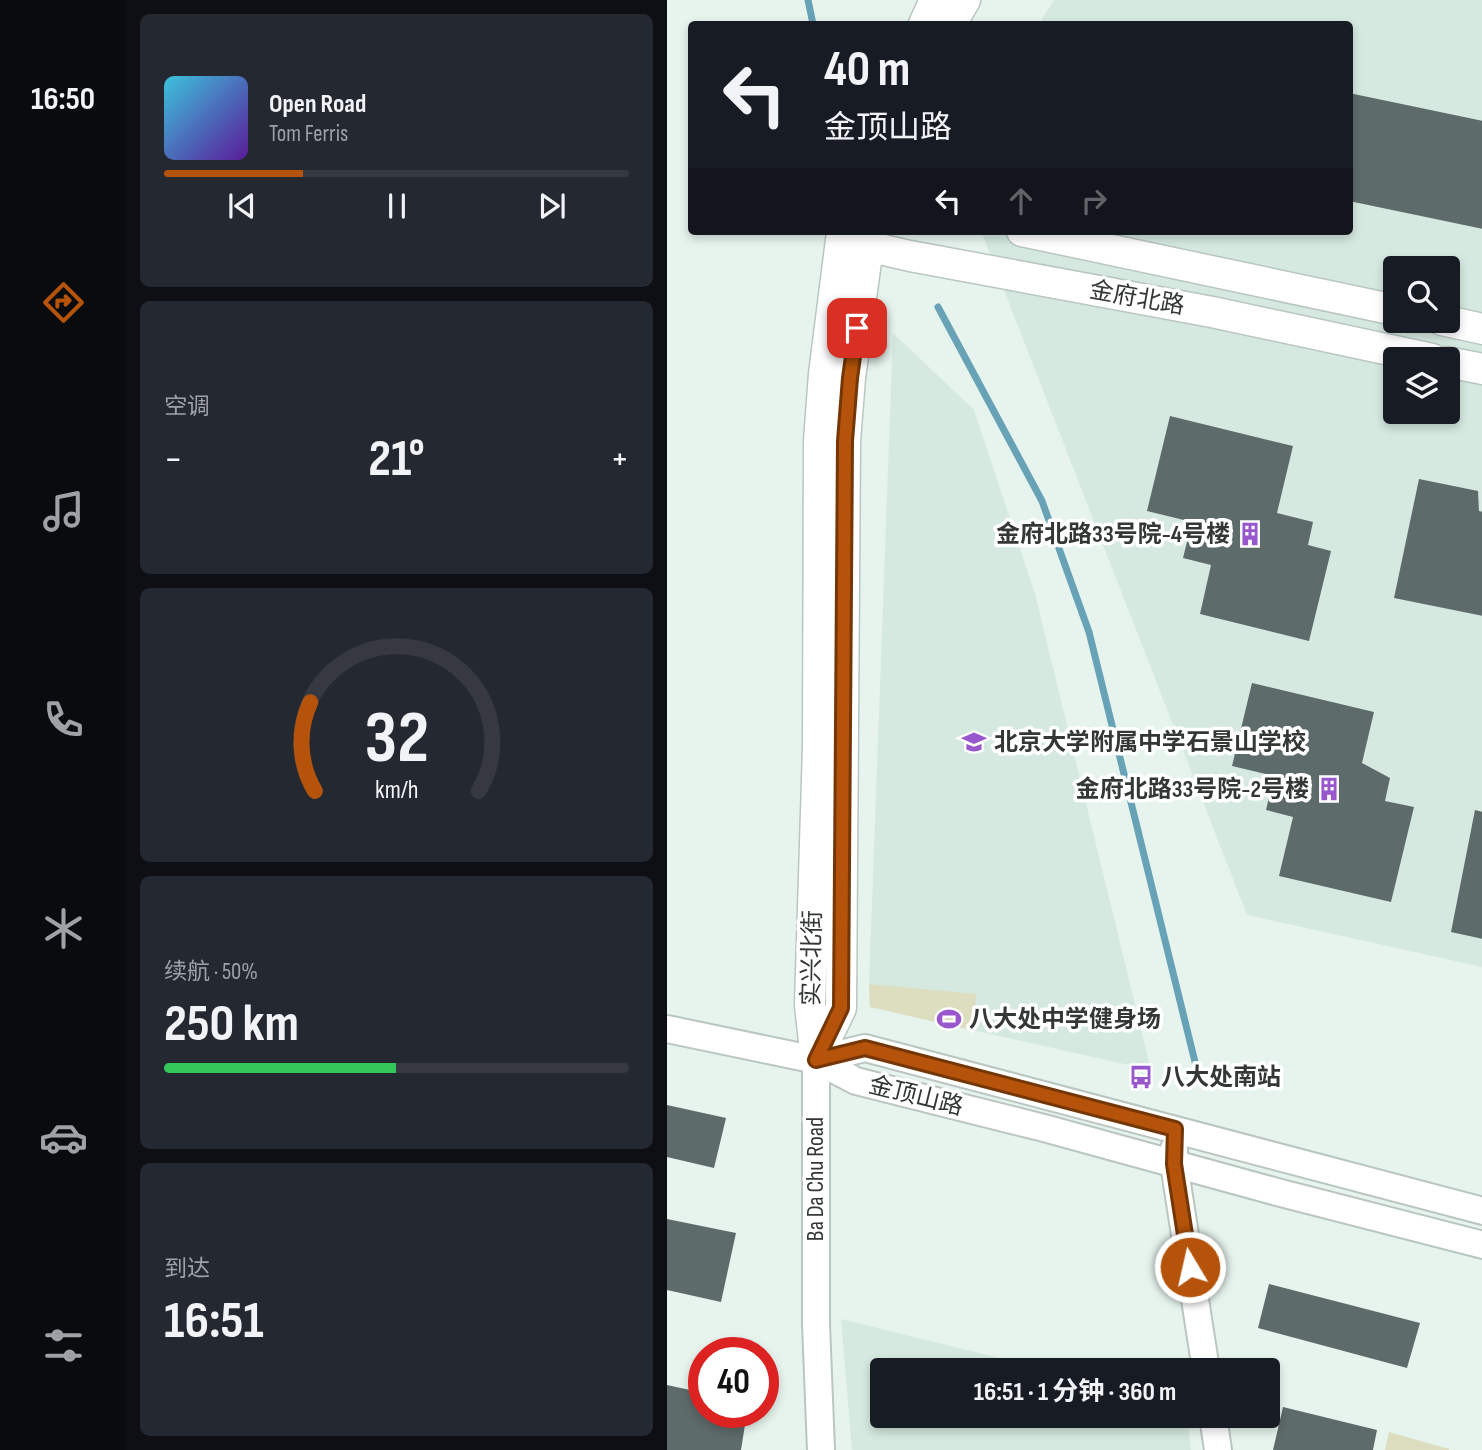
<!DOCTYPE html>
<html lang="zh">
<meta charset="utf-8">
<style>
body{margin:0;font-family:"Sofia Sans Condensed","Noto Sans SC",sans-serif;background:#242831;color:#f1f3f6;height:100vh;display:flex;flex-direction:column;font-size:26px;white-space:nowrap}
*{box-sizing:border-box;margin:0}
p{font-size:23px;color:#9ea1a6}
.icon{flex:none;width:38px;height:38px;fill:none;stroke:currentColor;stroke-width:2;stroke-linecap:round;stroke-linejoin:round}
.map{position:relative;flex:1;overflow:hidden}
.details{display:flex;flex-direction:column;gap:14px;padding:14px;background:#0d0f14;width:541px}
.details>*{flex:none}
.guide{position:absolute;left:21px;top:21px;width:665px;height:214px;border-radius:7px;box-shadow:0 4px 10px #0003;background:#171b24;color:#f1f3f6;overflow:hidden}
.controls{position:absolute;left:716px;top:256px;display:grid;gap:14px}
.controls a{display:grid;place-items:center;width:77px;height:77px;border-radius:7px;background:#171b24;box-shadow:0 4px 10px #0003;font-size:35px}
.speed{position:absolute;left:21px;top:1337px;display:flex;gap:14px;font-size:35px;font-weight:700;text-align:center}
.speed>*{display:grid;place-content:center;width:91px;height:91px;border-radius:50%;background:#171b24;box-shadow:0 4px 10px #0003;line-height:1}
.speed .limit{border:10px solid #d22;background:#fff;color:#111}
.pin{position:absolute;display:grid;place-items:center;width:60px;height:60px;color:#fff;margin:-30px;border-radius:14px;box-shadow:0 4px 10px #0006}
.me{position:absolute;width:77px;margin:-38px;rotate:351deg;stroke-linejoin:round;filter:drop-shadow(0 0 5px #0008)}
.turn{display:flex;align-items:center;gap:24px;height:147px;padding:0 21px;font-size:32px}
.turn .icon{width:91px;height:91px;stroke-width:2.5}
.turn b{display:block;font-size:49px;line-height:60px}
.lanes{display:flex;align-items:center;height:66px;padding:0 21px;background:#0003;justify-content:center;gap:35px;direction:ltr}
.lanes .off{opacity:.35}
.big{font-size:52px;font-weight:700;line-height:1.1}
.details .tile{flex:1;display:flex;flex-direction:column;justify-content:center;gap:10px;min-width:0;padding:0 24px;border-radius:10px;background:#242831}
.details .dial{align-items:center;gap:0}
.dial svg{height:182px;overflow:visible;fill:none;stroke:#363941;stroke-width:7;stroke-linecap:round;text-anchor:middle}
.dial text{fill:#f1f3f6;stroke:none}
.song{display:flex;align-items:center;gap:21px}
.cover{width:84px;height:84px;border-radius:10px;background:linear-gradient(135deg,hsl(190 70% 55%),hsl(270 70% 35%))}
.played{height:7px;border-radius:4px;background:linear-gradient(90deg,#b45309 30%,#363941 30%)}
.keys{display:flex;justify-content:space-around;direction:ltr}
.heat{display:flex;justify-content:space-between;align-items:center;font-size:38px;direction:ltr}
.charge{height:10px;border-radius:5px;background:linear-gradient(90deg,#34c759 50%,#363941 0)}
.trip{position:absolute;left:203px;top:1358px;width:410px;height:70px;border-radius:7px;background:#171b24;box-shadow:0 4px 10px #0003;font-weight:700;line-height:70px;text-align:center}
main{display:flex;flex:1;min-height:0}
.dock{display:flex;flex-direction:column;width:126px;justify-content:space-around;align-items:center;background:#090b0e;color:#9ea1a6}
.dock .icon{width:49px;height:49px}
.dock .current{color:#b45309}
.dock b{font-size:32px;color:#f1f3f6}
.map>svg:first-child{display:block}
.built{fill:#d5e9e0;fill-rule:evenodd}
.green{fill:#dcdebf}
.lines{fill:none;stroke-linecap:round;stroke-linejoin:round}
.stream{stroke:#67a2b7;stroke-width:7}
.building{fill:#5e6b6b}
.tertiary-casing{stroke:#bac6c0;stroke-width:30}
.secondary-casing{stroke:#bac6c0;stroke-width:33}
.tertiary{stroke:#fff;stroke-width:26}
.secondary{stroke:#fff;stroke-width:30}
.route-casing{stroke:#753606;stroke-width:18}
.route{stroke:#b45309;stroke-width:12}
.labels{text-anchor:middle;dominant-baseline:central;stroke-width:7;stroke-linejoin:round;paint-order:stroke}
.street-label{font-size:24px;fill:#333835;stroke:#fff}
.poi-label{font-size:24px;font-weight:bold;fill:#333835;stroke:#fff;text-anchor:start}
</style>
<main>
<nav class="dock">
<b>16:50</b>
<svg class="icon current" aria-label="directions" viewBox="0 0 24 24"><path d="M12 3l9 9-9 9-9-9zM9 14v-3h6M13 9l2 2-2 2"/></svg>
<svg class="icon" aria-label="music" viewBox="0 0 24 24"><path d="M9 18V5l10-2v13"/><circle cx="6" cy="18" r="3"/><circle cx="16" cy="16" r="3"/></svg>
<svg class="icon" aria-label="phone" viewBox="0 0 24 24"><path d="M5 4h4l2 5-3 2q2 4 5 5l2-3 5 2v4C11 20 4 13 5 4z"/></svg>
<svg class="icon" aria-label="climate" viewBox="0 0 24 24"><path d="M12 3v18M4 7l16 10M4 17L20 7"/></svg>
<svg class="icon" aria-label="car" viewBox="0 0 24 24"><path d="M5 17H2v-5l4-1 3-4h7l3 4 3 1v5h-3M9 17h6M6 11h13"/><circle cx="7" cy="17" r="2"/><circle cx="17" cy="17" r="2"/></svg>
<svg class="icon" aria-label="filters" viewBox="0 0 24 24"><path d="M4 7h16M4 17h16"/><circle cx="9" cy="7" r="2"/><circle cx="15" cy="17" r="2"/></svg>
</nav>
<section class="details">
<div class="tile">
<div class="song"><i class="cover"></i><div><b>Open Road</b><p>Tom Ferris</p></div></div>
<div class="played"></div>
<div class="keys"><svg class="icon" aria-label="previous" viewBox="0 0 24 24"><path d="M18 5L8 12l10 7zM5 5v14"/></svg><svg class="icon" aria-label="pause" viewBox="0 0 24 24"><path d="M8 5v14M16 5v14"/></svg><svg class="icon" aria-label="next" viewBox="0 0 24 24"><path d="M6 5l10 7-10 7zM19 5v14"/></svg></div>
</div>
<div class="tile"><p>空调</p>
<div class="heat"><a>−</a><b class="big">21°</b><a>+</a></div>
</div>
<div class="tile dial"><svg viewBox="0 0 100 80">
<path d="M14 69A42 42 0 1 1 86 69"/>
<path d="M14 69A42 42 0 0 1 12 30" stroke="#b45309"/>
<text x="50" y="56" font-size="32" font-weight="700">32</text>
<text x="50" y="72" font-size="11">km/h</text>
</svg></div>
<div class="tile"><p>续航 · 50%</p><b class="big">250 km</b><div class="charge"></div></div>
<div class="tile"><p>到达</p><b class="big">16:51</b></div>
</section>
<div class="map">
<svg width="816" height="1450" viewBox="0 0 816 1450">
<rect width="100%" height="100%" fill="#e7f4ee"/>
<path class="built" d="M387,0H815V967L580,915L314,231H682V24H372ZM728,268H780V320H728ZM728,359H780V411H728Z
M226,333L307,410L368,594L484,1070L203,1007L202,984Z
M174,1319L381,1370H215V1416H520L524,1450H185Z"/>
<path class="green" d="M202,984L309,994L308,1031L203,1007Z
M722,1432L782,1449V1450H718Z"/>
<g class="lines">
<path class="stream" d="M141,0L146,24
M271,307L375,501L422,632L530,1070"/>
</g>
<path class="building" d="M682,93L816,121V229L682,201Z
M503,416L626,446L610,513L646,522L641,545L664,551L642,641L533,614L544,565L516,558L525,522L480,511Z
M752,479L811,491L812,511L816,512V616L727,598Z
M585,683L707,712L695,763L723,778L718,801L747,807L724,902L612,876L626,817L599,810L607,776L565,766Z
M808,810L816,812V939L784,932Z
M0,1105L59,1118L47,1168L0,1157Z
M0,1219L69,1233L54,1302L0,1290Z
M602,1284L753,1323L740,1368L591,1328Z
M0,1385L37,1393V1412H80L74,1450H0Z
M616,1407L710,1430L706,1450H606Z"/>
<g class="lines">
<g class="tertiary-casing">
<path id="tertiary" d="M0,1029L149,1060L189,1081L377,1128L610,1192L816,1245
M149,1060L198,1048L816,1211
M149,1060V1324L154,1450
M507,1149V1164L539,1370
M546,1416L551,1450"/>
</g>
<g class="secondary-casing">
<path id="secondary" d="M257,24L268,0
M284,24L298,0
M355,231L728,310
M182,242L243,256L545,312L765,359
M775,320L816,329
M780,362L816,369
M149,1060L174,1008L178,441L183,378L201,247L206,231
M149,1060L143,1005L151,747L152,441L157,374L174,240L177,231"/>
</g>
<use href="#tertiary" class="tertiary"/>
<use href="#secondary" class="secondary"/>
</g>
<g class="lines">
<g class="route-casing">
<path id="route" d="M190,328L183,378L178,441L174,1008L149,1060L198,1048L508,1129L507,1164L523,1267"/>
</g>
<use href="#route" class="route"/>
</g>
<defs>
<g id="building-bare" transform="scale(1.89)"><path d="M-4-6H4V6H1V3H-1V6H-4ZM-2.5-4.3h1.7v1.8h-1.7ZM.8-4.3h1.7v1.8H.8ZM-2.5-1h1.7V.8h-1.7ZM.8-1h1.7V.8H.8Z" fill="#9857cc" stroke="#fff" stroke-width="2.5" paint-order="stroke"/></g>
<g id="school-bare" transform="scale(1.89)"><path d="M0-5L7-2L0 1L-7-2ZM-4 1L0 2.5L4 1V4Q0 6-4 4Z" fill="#9857cc" stroke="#fff" stroke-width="2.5" paint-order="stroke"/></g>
<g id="stadium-bare" transform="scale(1.89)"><path d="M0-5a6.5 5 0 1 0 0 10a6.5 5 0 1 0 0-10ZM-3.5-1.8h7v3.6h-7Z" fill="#9857cc" stroke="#fff" stroke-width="2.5" paint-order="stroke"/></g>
<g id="bus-bare" transform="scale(1.89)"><path d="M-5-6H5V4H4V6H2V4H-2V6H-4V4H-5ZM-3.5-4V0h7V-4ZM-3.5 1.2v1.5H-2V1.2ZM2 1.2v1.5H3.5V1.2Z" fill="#9857cc" stroke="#fff" stroke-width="2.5" paint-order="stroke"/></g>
</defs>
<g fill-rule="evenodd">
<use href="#building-bare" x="583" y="534"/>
<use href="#school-bare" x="307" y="742"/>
<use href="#building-bare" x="662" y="789"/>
<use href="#stadium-bare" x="282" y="1019"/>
<use href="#bus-bare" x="474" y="1077"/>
</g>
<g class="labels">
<g class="street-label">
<text transform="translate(470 298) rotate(10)">金府北路</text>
<text transform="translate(145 958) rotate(-89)">实兴北街</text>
<text transform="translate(249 1096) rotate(14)">金顶山路</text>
<text transform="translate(148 1179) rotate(-90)">Ba Da Chu Road</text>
</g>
<g class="poi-label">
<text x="563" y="534" text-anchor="end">金府北路33号院-4号楼</text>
<text x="327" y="742">北京大学附属中学石景山学校</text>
<text x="642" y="789" text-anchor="end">金府北路33号院-2号楼</text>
<text x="302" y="1019">八大处中学健身场</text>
<text x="494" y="1077">八大处南站</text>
</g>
</g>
</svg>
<div class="controls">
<a><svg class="icon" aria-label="search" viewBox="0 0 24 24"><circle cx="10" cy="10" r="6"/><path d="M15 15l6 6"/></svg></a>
<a><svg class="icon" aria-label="layers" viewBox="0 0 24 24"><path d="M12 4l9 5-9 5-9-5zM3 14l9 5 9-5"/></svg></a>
</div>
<div class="speed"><div class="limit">40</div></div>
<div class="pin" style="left:190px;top:328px;background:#d93025"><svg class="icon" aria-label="arrive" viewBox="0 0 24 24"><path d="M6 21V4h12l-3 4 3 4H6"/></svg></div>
<svg class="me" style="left:523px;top:1267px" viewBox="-20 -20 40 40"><circle r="17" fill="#b45309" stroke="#fff" stroke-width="3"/><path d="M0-11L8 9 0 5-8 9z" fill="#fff"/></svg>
<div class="trip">16:51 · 1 分钟 · 360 m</div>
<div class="guide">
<div class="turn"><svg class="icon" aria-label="left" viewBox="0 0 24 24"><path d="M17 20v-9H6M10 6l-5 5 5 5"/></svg><div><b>40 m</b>金顶山路</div></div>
<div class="lanes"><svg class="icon" aria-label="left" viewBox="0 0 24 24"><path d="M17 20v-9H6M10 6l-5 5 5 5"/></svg><svg class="icon off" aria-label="ahead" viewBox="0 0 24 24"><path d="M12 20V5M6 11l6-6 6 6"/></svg><svg class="icon off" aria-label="right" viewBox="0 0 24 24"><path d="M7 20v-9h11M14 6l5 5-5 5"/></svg></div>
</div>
</div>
</main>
